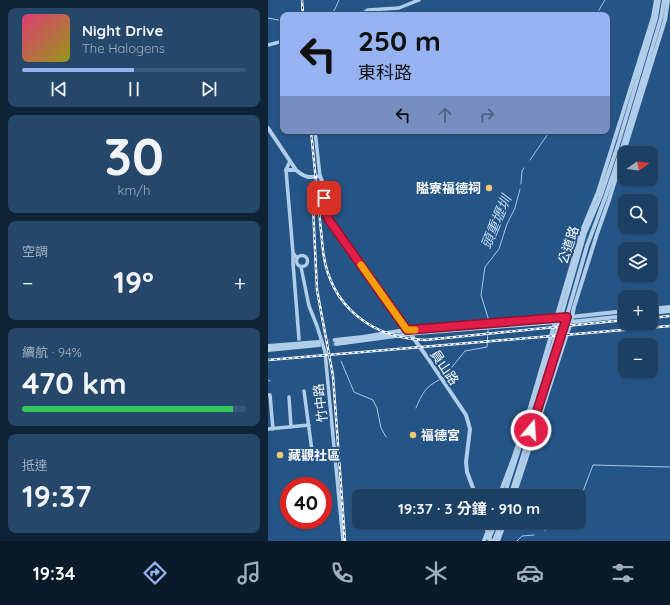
<!DOCTYPE html>
<html lang="zh-TW">
<meta charset="utf-8">
<style>
body{margin:0;font-family:Quicksand,"Noto Sans TC",sans-serif;background:#25476a;color:#f1f3f6;height:100vh;display:flex;flex-direction:column;font-size:15px;white-space:nowrap}
*{box-sizing:border-box;margin:0}
p{font-size:13px;color:#a0afbf}
.icon{flex:none;width:22px;height:22px;fill:none;stroke:currentColor;stroke-width:2;stroke-linecap:round;stroke-linejoin:round}
.map{position:relative;flex:1;overflow:hidden}
.side{display:flex;flex-direction:column;gap:8px;padding:8px;background:#0f2337;width:268px}
.side>*{flex:none}
.hud{position:absolute;left:12px;top:12px;width:330px;height:122px;border-radius:8px;box-shadow:0 1px 3px #0004,0 0 0 1px #3a5978;background:#95b2f1;color:#111;overflow:hidden}
.needle{width:26px;rotate:76deg}
.controls{position:absolute;left:350px;top:146px;display:grid;gap:8px}
.controls a{display:grid;place-items:center;width:40px;height:40px;border-radius:8px;background:#1c4064;box-shadow:0 1px 3px #0004,0 0 0 1px #3a5978;font-size:20px}
.speed{position:absolute;left:12px;top:477px;display:flex;gap:8px;font-size:20px;font-weight:700;text-align:center}
.speed>*{display:grid;place-content:center;width:52px;height:52px;border-radius:50%;background:#1c4064;box-shadow:0 1px 3px #0004,0 0 0 1px #3a5978;line-height:1}
.speed .limit{border:6px solid #d22;background:#fff;color:#111}
.pin{position:absolute;display:grid;place-items:center;width:34px;height:34px;color:#fff;margin:-17px;border-radius:8px;box-shadow:0 2px 6px #0006}
.me{position:absolute;width:44px;margin:-22px;rotate:18deg;stroke-linejoin:round;filter:drop-shadow(0 0 3px #0008)}
.turn{display:flex;align-items:center;gap:14px;height:84px;padding:0 12px;font-size:18px}
.turn .icon{width:52px;height:52px;stroke-width:2.5}
.turn b{display:block;font-size:28px;line-height:34px}
.lanes{display:flex;align-items:center;height:38px;padding:0 12px;background:#0003;justify-content:center;gap:20px;direction:ltr}
.lanes .off{opacity:.35}
.big{font-size:30px;font-weight:700;line-height:1.1}
.side .card{flex:1;display:flex;flex-direction:column;justify-content:center;gap:6px;min-width:0;padding:0 14px;border-radius:8px;background:#25476a}
.side .dial{align-items:center;gap:0}
.dial b{font-size:52px;line-height:1}
.song{display:flex;align-items:center;gap:12px}
.cover{width:48px;height:48px;border-radius:6px;background:linear-gradient(135deg,hsl(340 70% 55%),hsl(60 70% 35%))}
.played{height:4px;border-radius:2px;background:linear-gradient(90deg,#95b2f1 50%,#3a5978 50%)}
.keys{display:flex;justify-content:space-around;direction:ltr}
.heat{display:flex;justify-content:space-between;align-items:center;font-size:22px;direction:ltr}
.charge{height:6px;border-radius:3px;background:linear-gradient(90deg,#34c759 94%,#3a5978 0)}
.trip{position:absolute;left:84px;top:489px;width:234px;height:40px;border-radius:8px;background:#1c4064;box-shadow:0 1px 3px #0004,0 0 0 1px #3a5978;font-weight:700;line-height:40px;text-align:center}
.menu{display:flex;height:64px;justify-content:space-around;align-items:center;background:#0b1a28;color:#a0afbf}
.menu .icon{width:28px;height:28px}
.menu .on{color:#95b2f1}
.menu b{font-size:18px;color:#f1f3f6}
main{display:flex;flex:1;min-height:0}
.map>svg:first-child{display:block}
.lines{fill:none;stroke-linecap:round;stroke-linejoin:round}
.stream{stroke:#a4c8e9;stroke-width:1}
.tertiary-tunnel{stroke:#466e98;stroke-width:4;stroke-dasharray:4 2;stroke-linecap:butt}
.minor{stroke:#b0cde9;stroke-width:3.5}
.tertiary{stroke:#b0cde9;stroke-width:4}
.rail-casing{stroke:#fff;stroke-width:2.5}
.rail{stroke:#255586;stroke-width:1;stroke-dasharray:3;stroke-linecap:butt}
.route-casing{stroke:#92132f;stroke-width:10}
.route{stroke:#e11d48;stroke-width:7}
.slow{stroke:#f59e0b;stroke-width:7}
.poi-dot{fill:#f3c774;stroke:#255586;stroke-width:1.5}
.labels{text-anchor:middle;dominant-baseline:central;stroke-width:4;stroke-linejoin:round;paint-order:stroke}
.poi-label{font-size:13px;font-weight:bold;fill:#fff;stroke:#255586;text-anchor:start}
.street-label{font-size:13px;fill:#fff;stroke:#255586}
.water-label{font-size:14px;font-style:italic;fill:#bbd6f0;stroke:#255586}
</style>
<main>
<section class="side">
<div class="card">
<div class="song"><i class="cover"></i><div><b>Night Drive</b><p>The Halogens</p></div></div>
<div class="played"></div>
<div class="keys"><svg class="icon" aria-label="previous" viewBox="0 0 24 24"><path d="M18 5L8 12l10 7zM5 5v14"/></svg><svg class="icon" aria-label="pause" viewBox="0 0 24 24"><path d="M8 5v14M16 5v14"/></svg><svg class="icon" aria-label="next" viewBox="0 0 24 24"><path d="M6 5l10 7-10 7zM19 5v14"/></svg></div>
</div>
<div class="card dial"><b>30</b><p>km/h</p></div>
<div class="card"><p>空調</p>
<div class="heat"><a>−</a><b class="big">19°</b><a>+</a></div>
</div>
<div class="card"><p>續航 · 94%</p><b class="big">470 km</b><div class="charge"></div></div>
<div class="card"><p>抵達</p><b class="big">19:37</b></div>
</section>
<div class="map">
<svg width="402" height="541" viewBox="0 0 402 541">
<rect width="100%" height="100%" fill="#255586"/>
<g class="lines">
<path class="stream" d="M63,15L67,9L71,0
M328,15L337,0
M0,18L15,21
M262,160L282,131
M253,184L254,171L256,168
M221,321L213,295L217,267L231,249L239,224L247,208L252,189
M73,361L86,392L105,400L109,408L113,428L118,437
M176,377L197,351L219,347L220,330
M0,380L2,381
M148,408C154,394 157,387 171,380
M311,497L314,494L325,465L402,467
M277,531L282,522
M249,541L254,536L266,535"/>
<path class="tertiary-tunnel" d="M52,342L67,340
M52,345L68,344"/>
<path class="minor" d="M93,15L100,10L131,8L151,0
M0,45L15,41
M47,131L52,176
M22,161L18,170L25,253L29,258
M25,253V263L31,339
M28.5 261a5.5 5.5 0 1 1 11 0a5.5 5.5 0 1 1-11 0Z
M33,267L41,306L49,326L57,352L75,541
M36,391L44,451
M0,395H2L5,429
M21,397L23,427
M0,429L41,425"/>
<path class="tertiary" d="M0,128L28,170C37,178 41,178 52,176C59,190 55,206 61,220L159,357L198,415L202,429L198,462L199,472L208,496
M18,170H28
M383,309L402,307
M383,313L402,311
M302,317L357,311
M302,322L357,316
M67,340L95,337L131,331L291,317
M68,344L150,333L289,322
M0,346L51,342
M0,350L51,345
M231,496L245,459L263,404L313,233L330,192L385,17L388,0
M236,496L285,344L317,233L332,198L349,148L388,18L391,0
M242,496L291,343L319,246L337,198L354,148L393,18L396,0
M246,496L303,322L306,307L329,234L341,200L397,20L400,0
M216,522L223,541
M221,539L228,522
M216,541L223,522
M226,541L233,522
M230,541L237,522"/>
<g class="rail-casing">
<path id="rail" d="M34,0L35,15
M43,131L55,251C62,306 103,338 157,340L357,320
M45,207L49,290L65,376L77,541
M383,318L402,316
M0,360L402,326"/>
</g>
<use href="#rail" class="rail"/>
</g>
<g class="lines">
<g class="route-casing">
<path id="route" d="M56,198L58,213L61,220L139,330L299,317L263,430"/>
</g>
<use href="#route" class="route"/>
<path class="slow" d="M93,265L139,330H147"/>
</g>
<g class="poi-dot">
<circle cx="221" cy="188" r="4"/>
<circle cx="145" cy="435" r="4"/>
<circle cx="12" cy="455" r="4"/>
</g>
<g class="labels">
<g class="poi-label">
<text x="213" y="188" text-anchor="end">隘寮福德祠</text>
<text x="153" y="435">福德宮</text>
<text x="20" y="455">藏觀社區</text>
</g>
<g class="street-label">
<text transform="translate(300 245) rotate(-72)">公道路</text>
<text transform="translate(177 367) rotate(56)">員山路</text>
<text transform="translate(52 403) rotate(-97)">竹中路</text>
</g>
<g class="water-label">
<text transform="translate(228 222) rotate(-67)">頭重壢圳</text>
</g>
</g>
</svg>
<div class="controls">
<a><svg class="needle" viewBox="-14 -14 28 28"><path d="M0-13l5 13h-10z" fill="#e53935"/><path d="M0 13l5-13h-10z" fill="#a0afbf"/></svg></a>
<a><svg class="icon" aria-label="search" viewBox="0 0 24 24"><circle cx="10" cy="10" r="6"/><path d="M15 15l6 6"/></svg></a>
<a><svg class="icon" aria-label="layers" viewBox="0 0 24 24"><path d="M12 4l9 5-9 5-9-5zM3 14l9 5 9-5"/></svg></a>
<a>+</a>
<a>−</a>
</div>
<div class="speed"><div class="limit">40</div></div>
<div class="pin" style="left:56px;top:198px;background:#d93025"><svg class="icon" aria-label="arrive" viewBox="0 0 24 24"><path d="M6 21V4h12l-3 4 3 4H6"/></svg></div>
<svg class="me" style="left:263px;top:430px" viewBox="-20 -20 40 40"><circle r="17" fill="#e11d48" stroke="#fff" stroke-width="3"/><path d="M0-11L8 9 0 5-8 9z" fill="#fff"/></svg>
<div class="trip">19:37 · 3 分鐘 · 910 m</div>
<div class="hud">
<div class="turn"><svg class="icon" aria-label="left" viewBox="0 0 24 24"><path d="M17 20v-9H6M10 6l-5 5 5 5"/></svg><div><b>250 m</b>東科路</div></div>
<div class="lanes"><svg class="icon" aria-label="left" viewBox="0 0 24 24"><path d="M17 20v-9H6M10 6l-5 5 5 5"/></svg><svg class="icon off" aria-label="ahead" viewBox="0 0 24 24"><path d="M12 20V5M6 11l6-6 6 6"/></svg><svg class="icon off" aria-label="right" viewBox="0 0 24 24"><path d="M7 20v-9h11M14 6l5 5-5 5"/></svg></div>
</div>
</div>
</main>
<nav class="menu">
<b>19:34</b>
<svg class="icon on" aria-label="directions" viewBox="0 0 24 24"><path d="M12 3l9 9-9 9-9-9zM9 14v-3h6M13 9l2 2-2 2"/></svg>
<svg class="icon" aria-label="music" viewBox="0 0 24 24"><path d="M9 18V5l10-2v13"/><circle cx="6" cy="18" r="3"/><circle cx="16" cy="16" r="3"/></svg>
<svg class="icon" aria-label="phone" viewBox="0 0 24 24"><path d="M5 4h4l2 5-3 2q2 4 5 5l2-3 5 2v4C11 20 4 13 5 4z"/></svg>
<svg class="icon" aria-label="climate" viewBox="0 0 24 24"><path d="M12 3v18M4 7l16 10M4 17L20 7"/></svg>
<svg class="icon" aria-label="car" viewBox="0 0 24 24"><path d="M5 17H2v-5l4-1 3-4h7l3 4 3 1v5h-3M9 17h6M6 11h13"/><circle cx="7" cy="17" r="2"/><circle cx="17" cy="17" r="2"/></svg>
<svg class="icon" aria-label="filters" viewBox="0 0 24 24"><path d="M4 7h16M4 17h16"/><circle cx="9" cy="7" r="2"/><circle cx="15" cy="17" r="2"/></svg>
</nav>
